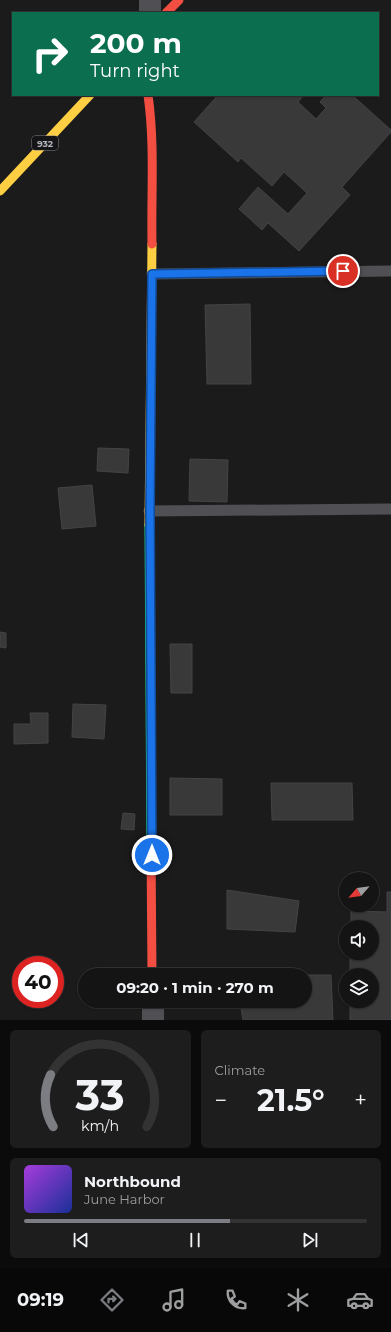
<!DOCTYPE html>
<meta charset="utf-8">
<style>
body{margin:0;font-family:Montserrat,sans-serif;background:#1d1d1d;color:#f1f3f6;height:100vh;display:flex;flex-direction:column;font-size:15px;white-space:nowrap}
*{box-sizing:border-box;margin:0}
p{font-size:13px;color:#9d9ea0}
.icon{flex:none;width:22px;height:22px;fill:none;stroke:currentColor;stroke-width:2;stroke-linecap:round;stroke-linejoin:round}
.map{position:relative;height:1020px;overflow:hidden}
.sheet{display:flex;flex-direction:column;gap:10px;padding:10px;background:#0b0b0b;flex:1}
.sheet>*{flex:none}
.banner{position:absolute;left:12px;top:12px;width:367px;height:84px;border-radius:0px;box-shadow:0 1px 3px #0004,0 0 0 1px #333334;background:#0b6e4f;color:#fff;overflow:hidden}
.needle{width:26px;rotate:242deg}
.buttons{position:absolute;left:339px;top:872px;display:grid;gap:8px}
.buttons a{display:grid;place-items:center;width:40px;height:40px;border-radius:50%;background:#141414;box-shadow:0 1px 3px #0004,0 0 0 1px #333334;font-size:20px}
.speed{position:absolute;left:12px;top:956px;display:flex;gap:8px;font-size:20px;font-weight:700;text-align:center}
.speed>*{display:grid;place-content:center;width:52px;height:52px;border-radius:50%;background:#141414;box-shadow:0 1px 3px #0004,0 0 0 1px #333334;line-height:1}
.speed .limit{border:6px solid #d22;background:#fff;color:#111}
.pin{position:absolute;display:grid;place-items:center;width:34px;height:34px;color:#fff;margin:-17px;border:2px solid #fff;border-radius:50%;box-shadow:0 1px 4px #0007}
.me{position:absolute;width:44px;margin:-22px;rotate:0deg;stroke-linejoin:round;filter:drop-shadow(0 0 3px #0008)}
.turn{display:flex;align-items:center;gap:14px;height:84px;padding:0 12px;font-size:18px}
.turn .icon{width:52px;height:52px;stroke-width:2.5}
.turn b{display:block;font-size:28px;line-height:34px}
.big{font-size:30px;font-weight:700;line-height:1.1}
.sheet .widget{flex:1;display:flex;flex-direction:column;justify-content:center;gap:6px;min-width:0;padding:0 14px;border-radius:6px;background:#1d1d1d}
.sheet .dial{align-items:center;gap:0}
.dial svg{height:104px;overflow:visible;fill:none;stroke:#333334;stroke-width:7;stroke-linecap:round;text-anchor:middle}
.dial text{fill:#f1f3f6;stroke:none}
.song{display:flex;align-items:center;gap:12px}
.cover{width:48px;height:48px;border-radius:6px;background:linear-gradient(135deg,hsl(280 70% 55%),hsl(230 70% 35%))}
.played{height:4px;border-radius:2px;background:linear-gradient(90deg,#7b7d82 60%,#333334 60%)}
.keys{display:flex;justify-content:space-around;direction:ltr}
.heat{display:flex;justify-content:space-between;align-items:center;font-size:22px;direction:ltr}
.sheet .tiles{flex:1;display:grid;gap:10px;grid-template-columns:1fr 1fr}
.widget:last-child{grid-column:span 2}
.trip{position:absolute;left:78px;top:968px;width:234px;height:40px;border-radius:20px;background:#141414;box-shadow:0 1px 3px #0004,0 0 0 1px #333334;font-weight:700;line-height:40px;text-align:center}
.tabs{display:flex;height:64px;justify-content:space-around;align-items:center;background:#080808;color:#9d9ea0}
.tabs .icon{width:28px;height:28px}
.tabs .current{color:#7b7d82}
.tabs b{font-size:18px;color:#f1f3f6}
.map>svg:first-child{display:block}
.building{fill:#39393a;stroke:#444447}
.lines{fill:none;stroke-linecap:round;stroke-linejoin:round}
.lane{stroke:#505054;stroke-width:11}
.street{stroke:#505054;stroke-width:22}
.fast{stroke:#16e098;stroke-width:9}
.slow{stroke:#ffcf43;stroke-width:9}
.jam{stroke:#f24e42;stroke-width:9}
.route-casing{stroke:#114b97;stroke-width:10}
.route{stroke:#1a73e8;stroke-width:7}
.labels{text-anchor:middle;dominant-baseline:central;stroke-width:4;stroke-linejoin:round;paint-order:stroke}
.shield{fill:#151517;stroke:#808389;stroke-width:1}
.shield-label{font-size:9px;font-weight:bold;fill:#aeb2ba}
</style>
<div class="map">
<svg width="391" height="1020" viewBox="0 0 391 1020">
<rect width="100%" height="100%" fill="#1b1b1b"/>
<path class="building" d="M218,95H304L298,102L316,119L326,108L320,102L326,95H352L391,130V132L342,187L350,195L299,251L268,223L262,230L239,209L258,187L288,214L307,193L284,172L272,186L241,158L238,162L194,122Z
M250,304L251,384H207L205,305Z
M98,448L129,449L128,473L97,471Z
M190,459L228,460L227,502L189,501Z
M92,485L96,526L62,529L58,488Z
M0,632L6,633V648L0,647Z
M170,644H192V693H171Z
M73,704L106,705L104,739L72,737Z
M30,713H48V743L14,744V724H31Z
M170,778L222,779V815H170Z
M271,783H352L353,820H272Z
M123,813L135,814L134,830L121,829Z
M227,890L299,901L295,932L227,929Z
M387,892H391V1020H350V1001H372V975H350V953H372V927H351V911L387,912Z
M237,975H331L333,1020H243L240,1001H305V975Z"/>
<g class="lines">
<path class="lane" d="M152,274L391,271
M149,511L391,509"/>
<path class="street" d="M150,0V13
M153,1001V1020"/>
<path class="fast" d="M149,525L151,848"/>
<path class="slow" d="M0,191L90,95
M149,525L152,244"/>
<path class="jam" d="M166,13L179,0
M148,95C155,144 151,195 152,244
M151,848L152,975"/>
</g>
<g class="lines">
<g class="route-casing">
<path id="route" d="M152,855L150,511L152,274L343,271"/>
</g>
<use href="#route" class="route"/>
</g>
<g class="labels">
<rect class="shield" x="32" y="136" width="26" height="14" rx="3"/>
<g class="shield-label">
<text x="45" y="143">932</text>
</g>
</g>
</svg>
<div class="buttons">
<a><svg class="needle" viewBox="-14 -14 28 28"><path d="M0-13l5 13h-10z" fill="#e53935"/><path d="M0 13l5-13h-10z" fill="#9d9ea0"/></svg></a>
<a><svg class="icon" aria-label="sound" viewBox="0 0 24 24"><path d="M4 9h4l5-4v14l-5-4H4zM17 9q2 3 0 6"/></svg></a>
<a><svg class="icon" aria-label="layers" viewBox="0 0 24 24"><path d="M12 4l9 5-9 5-9-5zM3 14l9 5 9-5"/></svg></a>
</div>
<div class="speed"><div class="limit">40</div></div>
<div class="pin" style="left:343px;top:271px;background:#d93025"><svg class="icon" aria-label="arrive" viewBox="0 0 24 24"><path d="M6 21V4h12l-3 4 3 4H6"/></svg></div>
<svg class="me" style="left:152px;top:855px" viewBox="-20 -20 40 40"><circle r="17" fill="#1a73e8" stroke="#fff" stroke-width="3"/><path d="M0-11L8 9 0 5-8 9z" fill="#fff"/></svg>
<div class="trip">09:20 · 1 min · 270 m</div>
<div class="banner">
<div class="turn"><svg class="icon" aria-label="right" viewBox="0 0 24 24"><path d="M7 20v-9h11M14 6l5 5-5 5"/></svg><div><b>200 m</b>Turn right</div></div>
</div>
</div>
<section class="sheet">
<div class="tiles">
<div class="widget dial"><svg viewBox="0 0 100 80">
<path d="M14 69A42 42 0 1 1 86 69"/>
<path d="M14 69A42 42 0 0 1 12 29" stroke="#7b7d82"/>
<text x="50" y="56" font-size="32" font-weight="700">33</text>
<text x="50" y="72" font-size="11">km/h</text>
</svg></div>
<div class="widget"><p>Climate</p>
<div class="heat"><a>−</a><b class="big">21.5°</b><a>+</a></div>
</div>
<div class="widget">
<div class="song"><i class="cover"></i><div><b>Northbound</b><p>June Harbor</p></div></div>
<div class="played"></div>
<div class="keys"><svg class="icon" aria-label="previous" viewBox="0 0 24 24"><path d="M18 5L8 12l10 7zM5 5v14"/></svg><svg class="icon" aria-label="pause" viewBox="0 0 24 24"><path d="M8 5v14M16 5v14"/></svg><svg class="icon" aria-label="next" viewBox="0 0 24 24"><path d="M6 5l10 7-10 7zM19 5v14"/></svg></div>
</div>
</div>
</section>
<nav class="tabs">
<b>09:19</b>
<svg class="icon current" aria-label="directions" viewBox="0 0 24 24"><path d="M12 3l9 9-9 9-9-9zM9 14v-3h6M13 9l2 2-2 2"/></svg>
<svg class="icon" aria-label="music" viewBox="0 0 24 24"><path d="M9 18V5l10-2v13"/><circle cx="6" cy="18" r="3"/><circle cx="16" cy="16" r="3"/></svg>
<svg class="icon" aria-label="phone" viewBox="0 0 24 24"><path d="M5 4h4l2 5-3 2q2 4 5 5l2-3 5 2v4C11 20 4 13 5 4z"/></svg>
<svg class="icon" aria-label="climate" viewBox="0 0 24 24"><path d="M12 3v18M4 7l16 10M4 17L20 7"/></svg>
<svg class="icon" aria-label="car" viewBox="0 0 24 24"><path d="M5 17H2v-5l4-1 3-4h7l3 4 3 1v5h-3M9 17h6M6 11h13"/><circle cx="7" cy="17" r="2"/><circle cx="17" cy="17" r="2"/></svg>
</nav>
